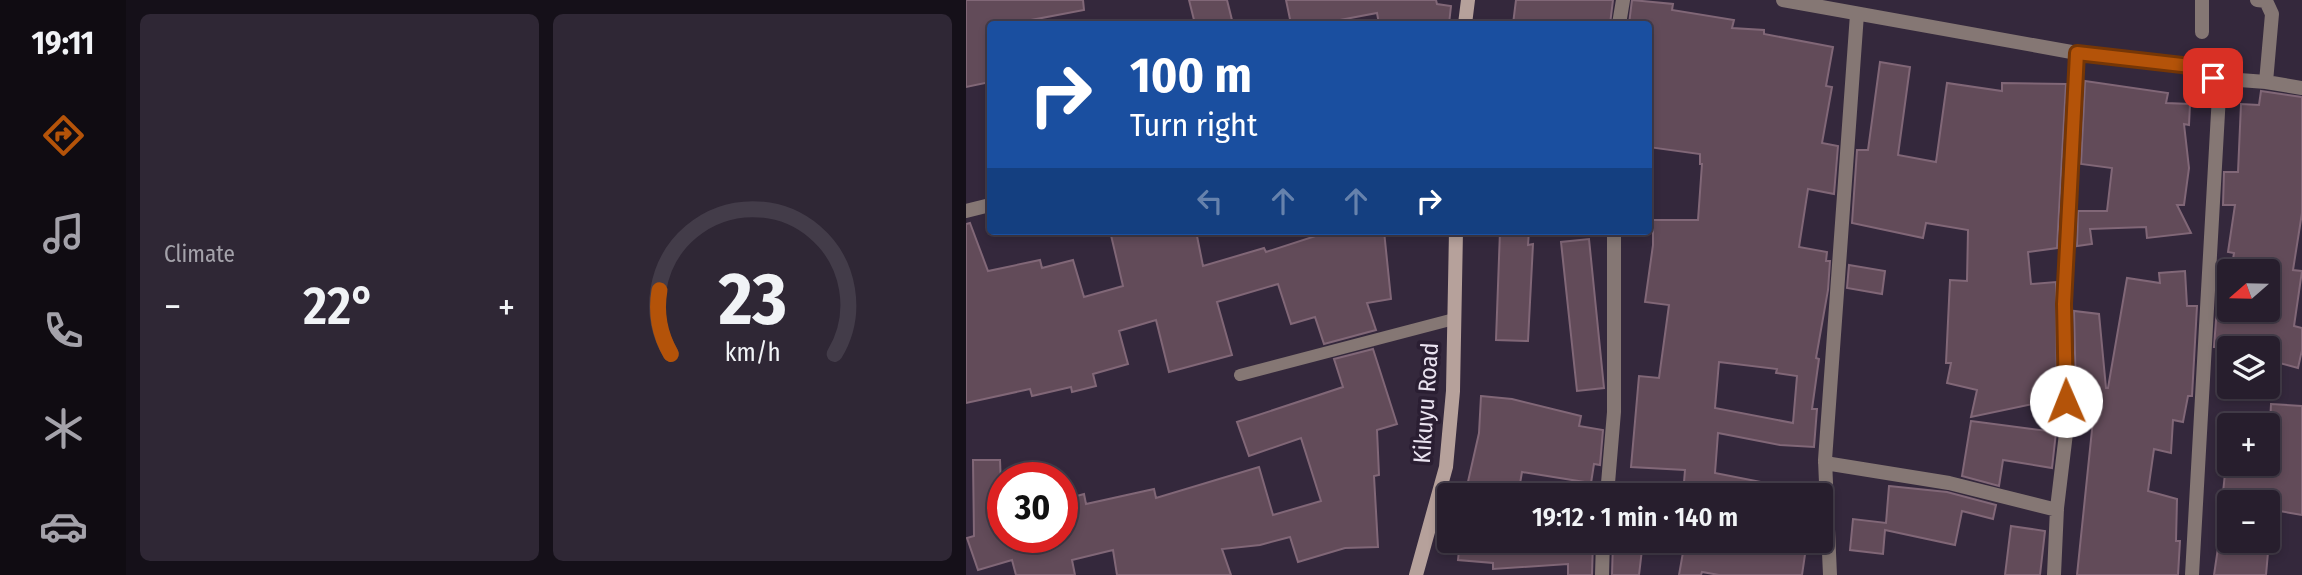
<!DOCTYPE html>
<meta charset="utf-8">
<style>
body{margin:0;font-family:"Fira Sans Condensed",sans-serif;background:#2f2735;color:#f1f3f6;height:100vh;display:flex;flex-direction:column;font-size:26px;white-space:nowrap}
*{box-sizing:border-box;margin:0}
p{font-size:23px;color:#a4a2aa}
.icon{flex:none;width:38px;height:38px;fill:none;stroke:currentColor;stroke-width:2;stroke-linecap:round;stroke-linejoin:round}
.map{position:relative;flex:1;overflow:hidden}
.sheet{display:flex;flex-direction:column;gap:14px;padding:14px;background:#151019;width:840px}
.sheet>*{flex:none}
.banner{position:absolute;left:21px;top:21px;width:665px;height:214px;border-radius:7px;box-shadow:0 4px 10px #0003,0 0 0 2px #433c49;background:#1a4fa0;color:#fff;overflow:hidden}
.needle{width:46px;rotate:250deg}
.buttons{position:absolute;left:1251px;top:259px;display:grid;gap:14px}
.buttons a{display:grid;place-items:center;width:63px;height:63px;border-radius:7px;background:#271e2d;box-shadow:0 4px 10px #0003,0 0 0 2px #433c49;font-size:35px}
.speed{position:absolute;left:21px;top:462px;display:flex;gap:14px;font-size:35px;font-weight:700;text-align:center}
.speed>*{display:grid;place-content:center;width:91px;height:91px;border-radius:50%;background:#271e2d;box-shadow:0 4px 10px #0003,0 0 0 2px #433c49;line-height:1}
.speed .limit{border:10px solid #d22;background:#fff;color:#111}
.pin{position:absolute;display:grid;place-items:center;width:60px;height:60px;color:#fff;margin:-30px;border-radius:14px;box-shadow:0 4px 10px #0006}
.me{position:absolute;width:77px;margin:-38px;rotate:359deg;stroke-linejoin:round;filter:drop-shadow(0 0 5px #0008)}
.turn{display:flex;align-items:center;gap:24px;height:147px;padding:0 28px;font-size:32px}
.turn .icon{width:91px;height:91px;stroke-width:2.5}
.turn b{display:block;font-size:49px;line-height:60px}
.lanes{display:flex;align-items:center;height:66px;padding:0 28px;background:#0003;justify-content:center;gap:35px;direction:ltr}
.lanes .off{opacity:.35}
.big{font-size:52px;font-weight:600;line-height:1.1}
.sheet .widget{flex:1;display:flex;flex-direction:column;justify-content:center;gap:10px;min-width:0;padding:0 24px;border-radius:10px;background:#2f2735}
.sheet .dial{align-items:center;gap:0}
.dial svg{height:182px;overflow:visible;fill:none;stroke:#433c49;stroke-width:7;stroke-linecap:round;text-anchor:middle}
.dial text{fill:#f1f3f6;stroke:none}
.heat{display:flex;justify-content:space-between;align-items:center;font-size:38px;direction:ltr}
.sheet .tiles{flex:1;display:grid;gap:14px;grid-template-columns:repeat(2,1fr)}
.trip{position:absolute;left:471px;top:483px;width:396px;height:70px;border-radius:7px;background:#271e2d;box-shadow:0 4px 10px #0003,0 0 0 2px #433c49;font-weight:600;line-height:70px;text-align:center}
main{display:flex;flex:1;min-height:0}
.tab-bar{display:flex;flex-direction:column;width:126px;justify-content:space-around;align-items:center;background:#100c12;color:#a4a2aa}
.tab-bar .icon{width:49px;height:49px}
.tab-bar .active{color:#b45309}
.tab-bar b{font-size:32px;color:#f1f3f6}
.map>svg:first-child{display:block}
.building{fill:#624b59;stroke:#816777;stroke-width:2;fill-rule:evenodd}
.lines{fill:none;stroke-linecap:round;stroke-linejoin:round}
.service{stroke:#857774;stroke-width:12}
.minor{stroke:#857774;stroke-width:14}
.secondary{stroke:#b6a19b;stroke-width:14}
.route-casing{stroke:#753606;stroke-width:18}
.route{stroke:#b45309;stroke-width:12}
.labels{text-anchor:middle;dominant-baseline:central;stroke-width:7;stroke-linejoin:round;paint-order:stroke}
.street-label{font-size:24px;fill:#eae3f0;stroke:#2a1e32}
</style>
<main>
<nav class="tab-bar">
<b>19:11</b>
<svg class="icon active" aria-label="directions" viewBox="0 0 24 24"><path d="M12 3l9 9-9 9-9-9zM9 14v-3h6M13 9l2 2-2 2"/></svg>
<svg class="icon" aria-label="music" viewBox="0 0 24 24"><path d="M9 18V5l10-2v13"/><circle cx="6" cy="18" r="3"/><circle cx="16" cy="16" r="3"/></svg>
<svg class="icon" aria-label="phone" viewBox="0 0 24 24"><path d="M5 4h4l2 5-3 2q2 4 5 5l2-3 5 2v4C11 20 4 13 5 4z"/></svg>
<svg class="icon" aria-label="climate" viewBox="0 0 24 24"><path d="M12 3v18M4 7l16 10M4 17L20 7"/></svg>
<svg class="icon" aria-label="car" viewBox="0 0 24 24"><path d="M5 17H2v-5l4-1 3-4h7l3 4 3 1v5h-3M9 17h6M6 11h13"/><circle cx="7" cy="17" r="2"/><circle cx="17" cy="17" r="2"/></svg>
</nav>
<section class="sheet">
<div class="tiles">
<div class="widget"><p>Climate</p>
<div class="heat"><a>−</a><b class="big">22°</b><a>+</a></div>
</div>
<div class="widget dial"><svg viewBox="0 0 100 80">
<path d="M14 69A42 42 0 1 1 86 69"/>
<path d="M14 69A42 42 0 0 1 9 41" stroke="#b45309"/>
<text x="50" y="56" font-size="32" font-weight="700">23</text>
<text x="50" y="72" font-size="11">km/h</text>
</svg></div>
</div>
</section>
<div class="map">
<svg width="1336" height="575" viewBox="0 0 1336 575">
<rect width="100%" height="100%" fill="#34283c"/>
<path class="building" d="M0,0H117L118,10L44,24H24V82L0,87Z
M223,0H261L267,24H229Z
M320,0H470L471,4L485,6L483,24L461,22V24H413L411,13L353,24H325Z
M550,0H647L644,24H547Z
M666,0L707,4L706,10L768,20L766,28L798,30V34L867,47L860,86L866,87L856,143L872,146L868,194L842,189L833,247L861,252L860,261H864L862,290L850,358L853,359L846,409H851L848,447L814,445L752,433L749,473L815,486L814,495H717L719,470L665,467L673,376L693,378L703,305L679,302L687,245V220H732L736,164H734V154L682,147V24H663ZM753,362L811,369L810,373L831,376L827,423L749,408Z
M914,62L944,67L932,155L970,162L981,83L1036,91V83L1100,84L1091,248L1062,252L1065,284L1090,282L1091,399L1005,417L1011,390L981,383L985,363H980L984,280L1001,281L1002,230L960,223L957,238L886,223L891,150H902Z
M1119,81L1202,93L1200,103L1224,104L1223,125L1218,124L1223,168L1218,205H1211L1225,233L1181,238L1180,227L1124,229L1126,244L1111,246L1112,211H1141L1146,168L1115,164Z
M1295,91L1336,97V213L1327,270L1336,271L1328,326L1336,328V350L1332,368L1302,360V348L1248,347L1251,307H1264V310H1302V271H1265L1268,253L1262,252L1269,205H1257L1258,172H1272L1275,104L1293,105Z
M4,223L22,271L74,260L76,268L107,260L118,297L157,286L144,231H230L237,266L298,248L300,252L365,231H418L425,299L401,303L410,330L358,344L349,317L325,324L312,284L251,302L266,355L203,372L190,320L153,331L162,364L127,374L130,386L106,392L105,387L66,396L64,389L0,403V224Z
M534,231H563L562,245L567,244L562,341L530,340Z
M623,239L638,388L611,391L595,242Z
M883,265L919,271L916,294L881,288Z
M1219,271L1221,306H1231L1226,396H1222L1217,422L1207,420L1205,453L1188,449L1182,491L1211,499L1210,541H1214L1212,575H1111L1130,391L1110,395L1108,311L1133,314L1140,388H1142L1161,278L1194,283L1193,273Z
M407,349L431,424L411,430L413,475L408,476L412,547L379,548L332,562L324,537L294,545L256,549L265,575H151L147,550L106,560L109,575H50L46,560L12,570L1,538L8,536L7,460H34L37,537H96V500L118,494L120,504L188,489L190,498L293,467L307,515L355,501L335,438L283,456L271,422L377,387L368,359Z
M515,396L546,399L615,416L613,426L637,430L634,465L628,464L625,483L556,472L552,495H499L513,433Z
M1305,404L1336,406V515L1302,509V502H1256L1260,464H1302Z
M1005,421L1090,432L1086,468L1037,460L1033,486L996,476Z
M923,486L981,492L1030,505L1027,519L996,511L989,545L919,530L917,554L884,550L887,519L920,523Z
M1045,526L1079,531L1074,575H1039Z
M494,541H627L626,575H602V564L527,569V563L492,560Z
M647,541H677L673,575H646Z
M719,541H737L786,549L787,541H841L836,575H753L736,572L735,575H713Z
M1253,541H1303L1300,575H1248Z"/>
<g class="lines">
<path class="service" d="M274,375L488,319"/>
<path class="minor" d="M817,0L1111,53L1216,65C1238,71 1245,73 1253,95L1226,575
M1291,0L1300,1L1306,14L1300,82
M653,24L657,0
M1236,32V0
M1247,78L1300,82L1336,88
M0,211L24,205
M859,463L983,483L1091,510
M641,495L648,412V231
M636,575L637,541
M864,575L859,460L891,14
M1088,575L1091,508L1101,425L1098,304L1111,53"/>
<path class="secondary" d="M499,24L502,0
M450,575L480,467L487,391L490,231"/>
</g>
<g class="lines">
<g class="route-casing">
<path id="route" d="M1100,401L1098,304L1111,53L1216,65L1233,69L1247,78"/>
</g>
<use href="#route" class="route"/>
</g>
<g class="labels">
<g class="street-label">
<text transform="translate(460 403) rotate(-86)">Kikuyu Road</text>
</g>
</g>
</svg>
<div class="buttons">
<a><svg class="needle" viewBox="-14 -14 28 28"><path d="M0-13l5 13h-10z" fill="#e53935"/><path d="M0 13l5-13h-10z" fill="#a4a2aa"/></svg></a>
<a><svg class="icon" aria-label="layers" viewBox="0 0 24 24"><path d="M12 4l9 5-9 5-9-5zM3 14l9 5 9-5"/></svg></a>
<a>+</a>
<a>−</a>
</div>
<div class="speed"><div class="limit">30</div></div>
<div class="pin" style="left:1247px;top:78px;background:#d93025"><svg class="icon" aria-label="arrive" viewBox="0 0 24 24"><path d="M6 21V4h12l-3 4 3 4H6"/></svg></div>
<svg class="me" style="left:1100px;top:401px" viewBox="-20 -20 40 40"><circle r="19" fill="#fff"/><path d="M0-13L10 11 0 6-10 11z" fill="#b45309"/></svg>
<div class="trip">19:12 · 1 min · 140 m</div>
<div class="banner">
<div class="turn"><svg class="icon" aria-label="right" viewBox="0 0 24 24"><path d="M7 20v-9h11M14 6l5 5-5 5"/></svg><div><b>100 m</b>Turn right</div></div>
<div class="lanes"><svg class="icon off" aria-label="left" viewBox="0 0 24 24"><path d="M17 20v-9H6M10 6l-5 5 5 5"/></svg><svg class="icon off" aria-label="ahead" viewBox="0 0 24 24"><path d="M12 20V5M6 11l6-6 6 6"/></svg><svg class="icon off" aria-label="ahead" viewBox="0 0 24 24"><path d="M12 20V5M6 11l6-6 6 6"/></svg><svg class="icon" aria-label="right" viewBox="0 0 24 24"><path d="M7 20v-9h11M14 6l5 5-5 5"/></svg></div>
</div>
</div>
</main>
